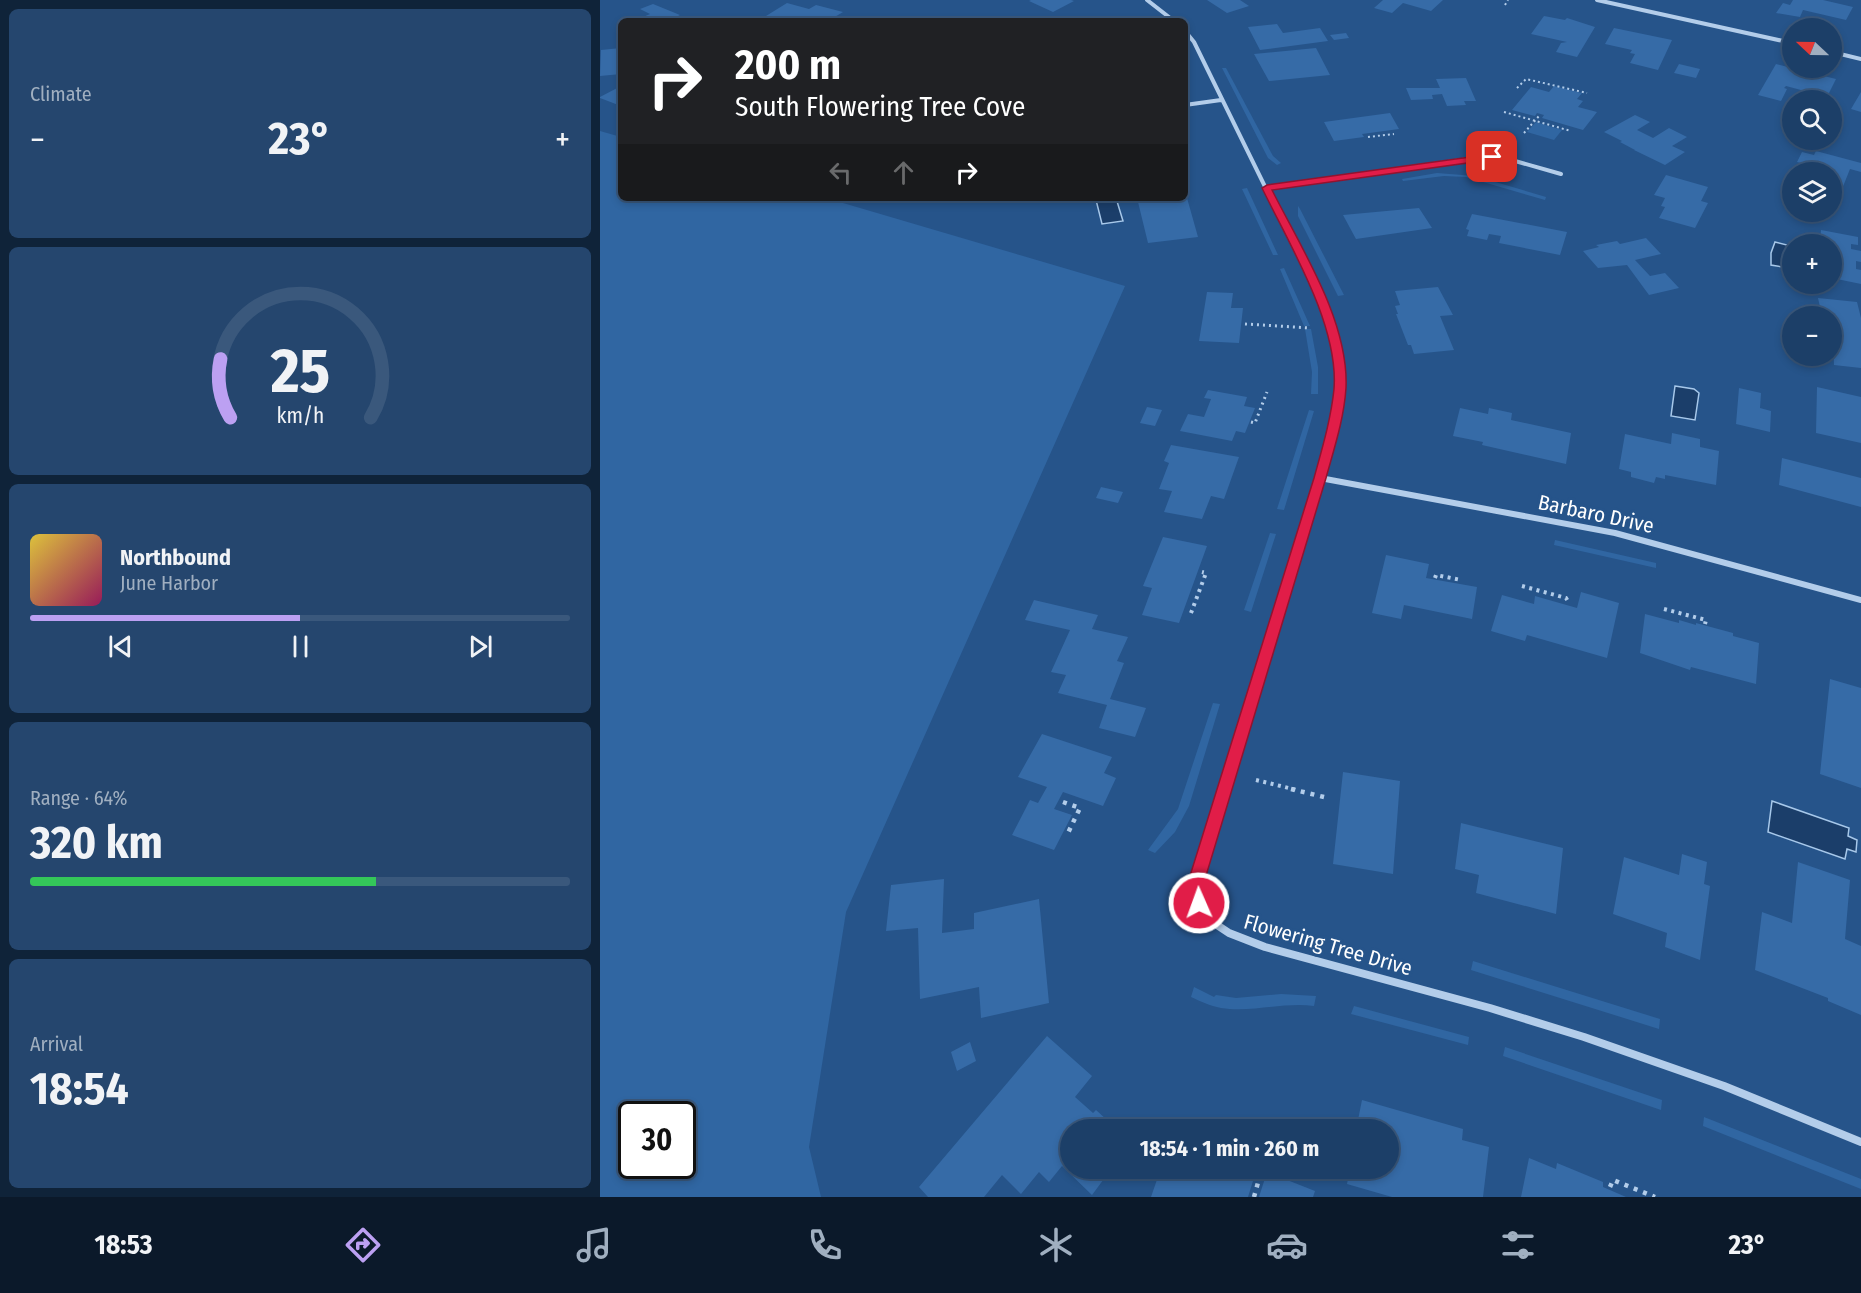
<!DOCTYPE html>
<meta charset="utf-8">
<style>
body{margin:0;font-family:"Fira Sans Condensed",sans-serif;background:#25466e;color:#f1f3f6;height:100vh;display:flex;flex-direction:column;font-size:22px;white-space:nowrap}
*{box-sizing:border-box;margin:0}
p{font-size:20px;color:#a0afc0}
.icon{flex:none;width:33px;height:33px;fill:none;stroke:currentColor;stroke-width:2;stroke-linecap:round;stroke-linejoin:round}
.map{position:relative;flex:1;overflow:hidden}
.details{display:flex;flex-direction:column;gap:9px;padding:9px;background:#0f2339;width:600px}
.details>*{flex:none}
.guide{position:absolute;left:18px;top:18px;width:570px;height:183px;border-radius:9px;box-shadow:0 3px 9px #0003,0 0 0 2px #3a587c;background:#202124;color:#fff;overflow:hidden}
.needle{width:39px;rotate:292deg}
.controls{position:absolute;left:1182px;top:18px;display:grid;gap:12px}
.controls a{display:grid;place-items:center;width:60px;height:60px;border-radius:50%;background:#1c3f68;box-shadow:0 3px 9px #0003,0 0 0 2px #3a587c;font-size:30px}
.speed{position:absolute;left:18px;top:1101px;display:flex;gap:12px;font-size:30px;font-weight:700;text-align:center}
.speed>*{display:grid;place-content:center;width:78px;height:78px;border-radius:50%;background:#1c3f68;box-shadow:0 3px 9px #0003,0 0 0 2px #3a587c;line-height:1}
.speed .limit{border:3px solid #111;border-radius:9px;background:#fff;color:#111}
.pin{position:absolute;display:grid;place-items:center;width:51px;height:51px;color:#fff;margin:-26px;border-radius:12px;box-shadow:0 3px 9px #0006}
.me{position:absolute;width:66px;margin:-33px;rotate:358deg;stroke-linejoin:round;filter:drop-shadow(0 0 4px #0008)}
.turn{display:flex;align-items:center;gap:21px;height:126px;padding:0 18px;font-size:27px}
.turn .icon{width:78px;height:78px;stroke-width:2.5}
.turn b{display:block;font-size:42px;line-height:51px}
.lanes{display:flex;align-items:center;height:57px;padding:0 18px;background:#0003;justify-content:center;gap:30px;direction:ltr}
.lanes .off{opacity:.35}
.big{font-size:45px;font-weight:700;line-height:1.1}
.details .tile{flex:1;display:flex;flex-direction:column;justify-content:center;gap:9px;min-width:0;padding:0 21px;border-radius:9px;background:#25466e}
.details .dial{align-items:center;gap:0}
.dial svg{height:156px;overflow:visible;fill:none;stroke:#3a587c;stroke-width:7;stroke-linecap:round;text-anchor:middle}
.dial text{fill:#f1f3f6;stroke:none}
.song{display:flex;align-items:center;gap:18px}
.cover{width:72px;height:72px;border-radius:9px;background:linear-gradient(135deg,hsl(50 70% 55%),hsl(330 70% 35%))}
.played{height:6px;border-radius:3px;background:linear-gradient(90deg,#bca0f2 50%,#3a587c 50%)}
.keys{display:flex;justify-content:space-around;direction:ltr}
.heat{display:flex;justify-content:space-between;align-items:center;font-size:33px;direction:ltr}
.charge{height:9px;border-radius:4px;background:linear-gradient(90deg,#34c759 64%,#3a587c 0)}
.trip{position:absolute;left:460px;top:1119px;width:339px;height:60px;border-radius:30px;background:#1c3f68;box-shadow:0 3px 9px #0003,0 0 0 2px #3a587c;font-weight:700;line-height:60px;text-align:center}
.dock{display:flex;height:96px;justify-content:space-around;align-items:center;background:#0b192a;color:#a0afc0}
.dock .icon{width:42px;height:42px}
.dock .selected{color:#bca0f2}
.dock b{font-size:27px;color:#f1f3f6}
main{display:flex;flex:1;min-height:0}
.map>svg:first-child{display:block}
.green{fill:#3066a2;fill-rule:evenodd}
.water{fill:#1b3e6a;stroke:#a7c8ea;stroke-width:1.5}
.building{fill:#366ba7}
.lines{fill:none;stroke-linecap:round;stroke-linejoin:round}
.path-far3{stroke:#b3cdea;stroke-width:2;stroke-dasharray:2 3;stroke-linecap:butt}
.path-far2{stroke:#b3cdea;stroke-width:3;stroke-dasharray:2 4;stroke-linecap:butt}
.path-far1{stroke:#b3cdea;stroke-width:4;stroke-dasharray:3 4.5;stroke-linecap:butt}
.path{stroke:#b3cdea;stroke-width:4.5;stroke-dasharray:4 6;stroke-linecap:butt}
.street-far3{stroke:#b3cdea;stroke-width:4}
.street-far2{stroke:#b3cdea;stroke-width:4.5}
.street-far1{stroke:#b3cdea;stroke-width:6}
.street{stroke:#b3cdea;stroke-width:8}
.route{fill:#e11d48;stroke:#92132f;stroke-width:1.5}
.labels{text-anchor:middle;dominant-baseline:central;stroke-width:6;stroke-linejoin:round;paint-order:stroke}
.street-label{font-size:21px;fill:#fff;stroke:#26548a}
</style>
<main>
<section class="details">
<div class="tile"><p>Climate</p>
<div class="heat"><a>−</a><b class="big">23°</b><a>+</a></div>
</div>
<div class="tile dial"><svg viewBox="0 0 100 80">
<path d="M14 69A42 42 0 1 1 86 69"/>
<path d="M14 69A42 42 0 0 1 9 39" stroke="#bca0f2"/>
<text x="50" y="56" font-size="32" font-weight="700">25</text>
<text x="50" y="72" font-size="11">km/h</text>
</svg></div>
<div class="tile">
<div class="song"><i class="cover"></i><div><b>Northbound</b><p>June Harbor</p></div></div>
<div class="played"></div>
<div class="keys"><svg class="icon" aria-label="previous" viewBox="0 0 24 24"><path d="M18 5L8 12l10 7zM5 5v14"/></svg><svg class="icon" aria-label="pause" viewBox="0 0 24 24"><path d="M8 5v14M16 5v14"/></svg><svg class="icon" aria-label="next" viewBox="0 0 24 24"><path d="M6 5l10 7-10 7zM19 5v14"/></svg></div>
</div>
<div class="tile"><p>Range · 64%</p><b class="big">320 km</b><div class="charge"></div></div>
<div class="tile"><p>Arrival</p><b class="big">18:54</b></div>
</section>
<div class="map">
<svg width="1261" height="1197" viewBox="0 0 1261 1197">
<rect width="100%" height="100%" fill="#26548a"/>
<path class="green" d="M622,68H626L673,156L681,163L677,165L668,158Z
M936,122L962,130L954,140L927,132Z
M0,131L21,137V198H226L525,286L246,912L209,1147L221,1197H0ZM32,1114H82V1166H32Z
M837,173L875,176L946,197L945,200L866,177L844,176L803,181L802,179Z
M647,188L678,255H673L642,189Z
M698,206L700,209L744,295L738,296L698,216Z
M684,268L710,326H704L680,269Z
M705,329H711L718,367V394H711L712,372Z
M709,410L714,411L684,510L677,509Z
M670,533L676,534L651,612L644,610Z
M955,540L1056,563V568L954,545Z
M613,703L620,704L589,806L575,832L555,853L548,850L578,809Z
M873,961L1060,1019L1059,1029L871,970Z
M594,987L614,997L616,995L636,998L681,994L716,996L714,1006C683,1002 651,1013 621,1008C610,1006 600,1001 591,997Z
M754,1006L869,1037L868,1045L751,1014Z
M905,1047L1062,1100L1061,1110L903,1056Z
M1104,1117L1261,1179V1189L1103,1126Z"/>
<path class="water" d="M516,198L523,221L502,224L496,200Z
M1175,242L1191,246L1192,257L1188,268L1171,265V253Z
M1075,386L1094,389L1099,393L1095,420L1071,416Z
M1172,801L1249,828L1248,836L1257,840L1256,852L1247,849L1245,859L1168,832Z"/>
<path class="building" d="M431,0H471L474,1L453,12L429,1Z
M607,0H640L649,6L627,13Z
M783,0H843L831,11L803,3L792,13L774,8Z
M1193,0H1223L1253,7L1246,20L1203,10L1200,17L1176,13L1183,3L1190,5Z
M187,3L209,9L216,5L243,12L228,21H186L166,16Z
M53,4L80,15L68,21H34L50,14L40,9Z
M944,16L965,20L967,18L995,27L977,57L956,52L961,43L967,42L931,34Z
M677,24L683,33L720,28L728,41L660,50L648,27Z
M1014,28L1072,40L1058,70L1030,63L1035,54L1030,53L1032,50L1005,44Z
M746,33L749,38L734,40L730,35Z
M21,48V74L0,76L1,50Z
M716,48L730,75L669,81L654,54Z
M1079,64L1100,69L1096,78L1074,73Z
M1176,64L1236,79L1227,97L1186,86L1184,88L1187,89L1181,101L1158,95Z
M866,78L876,101H864L866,105L847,106L842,94L832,95L833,99L811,100L806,88H840L836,79Z
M21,86V106L0,98V97Z
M954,86L982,93L977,99L983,101L978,107L997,112L983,130L942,118L944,115L937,113L935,116L912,110L931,87L949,92Z
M1261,92V112L1251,109Z
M790,113L799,129L762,134L764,137L734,141L724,122Z
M1035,115L1050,122L1037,130L1053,138L1069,128L1087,137L1072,146L1085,152L1065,165L1034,150H1035L1020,142L1022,141L1004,132Z
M1216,151L1261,163V172L1250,169L1242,189L1232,186V172H1208L1211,165L1197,162L1202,152L1214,155Z
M1066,175L1108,187L1101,201L1108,203L1095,228L1059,218L1065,207L1061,206L1065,198L1054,195Z
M544,198H587L598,237L548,243L538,202L545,201Z
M819,208L832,228L756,239L743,215Z
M872,214L967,232L960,255L899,243L901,236L889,234L887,240L867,236L869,230L866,229Z
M1221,230L1258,237V245L1251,244V249L1261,251V262L1256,261V269L1261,270V284L1232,278V244H1220Z
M1046,238L1061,254L1035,260L1050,276L1065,273L1079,288L1049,295L1027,265L998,268L983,251L999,247L996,245L1017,241L1020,244Z
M838,287L853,315L840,316L854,350L814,354L811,345H808L796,314H798L795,306L800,305L795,291Z
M607,292L633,293L631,308H643L639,343L599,341Z
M1218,298L1257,302L1261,318V368L1234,365L1232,316H1222Z
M1217,387L1261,397V443L1216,433Z
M1139,388L1161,393L1160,408L1171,411L1170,432L1136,424Z
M608,390L647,397L644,406L655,408L645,433L636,431L632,441L580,431L588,414L604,417L611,399L604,398Z
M547,407L562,410L555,426L540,423Z
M860,408L888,414L889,408L912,413L911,420L971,433L966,464L882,445L883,442L853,436Z
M1072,433L1100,439V447L1119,451L1116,485L1065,475V479L1056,477L1054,483L1031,477V472L1019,469L1025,434L1071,444Z
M571,445L639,457L624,499L611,496L602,519L564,512L572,491L559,489L569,463L564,461Z
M1182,458L1261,478V507L1179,485Z
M501,487L523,492L518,503L496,498Z
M563,537L607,546L579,623L542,615L552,588L543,586Z
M786,555L829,564L826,578L877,587L872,619L804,605L801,619L772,613Z
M981,592L1019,603L1007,658L927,635L925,641L891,631L902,595L934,604L935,596L977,608Z
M434,600L498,615L492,629L528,637L517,661L524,663L510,699L546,708L535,737L499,728L507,705L458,693L466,675L451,672L470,630L425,620Z
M1045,614L1079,623V620L1096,625V623L1133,633V636L1159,643L1156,684L1091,667L1090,670L1040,653Z
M1230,679L1261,688V788L1220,774Z
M442,734L512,757L504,773L516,778L503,806L463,792L454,809L472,815L454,850L412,835L430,800L438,803L447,787L418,777Z
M743,772L800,781L793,874L733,864Z
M861,823L963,848L956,914L876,893L879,875L855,869Z
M1082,854L1107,862L1104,884L1110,886L1100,960L1065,947L1067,933L1013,914L1024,857L1079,875Z
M1198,862L1250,880L1245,939L1261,946V1015L1228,1001V998L1155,970L1162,912L1192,923Z
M344,879L342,933L374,929V913L439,899L449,1003L381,1018L379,987L320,999L318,928L286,931L291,885Z
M447,1036L492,1076L475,1097L493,1113L496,1110L518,1130H471V1168H512L492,1195L462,1166L449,1182L439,1172L421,1194L402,1175L384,1197H328L319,1187Z
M370,1042L376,1061L357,1071L351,1052Z
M762,1100L863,1129L862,1140L889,1147L883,1197H792L747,1184L750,1168H789V1130H756Z
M929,1158L956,1169L957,1163L1003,1182V1187L1026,1197H921Z
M561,1168H657L648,1197H551Z
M667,1172L715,1191L713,1197H659Z"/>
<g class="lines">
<path class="path-far3" d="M905,5L908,0
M1206,71L1227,74
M917,88L926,79L987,93
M904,112L971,131
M924,133L939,116
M768,137L794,134"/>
<path class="path-far2" d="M645,324L710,328
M651,422L655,423L667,392"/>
<path class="path-far1" d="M835,578L836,575L861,580
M922,586L966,598L969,603
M1064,609L1106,620L1105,624
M591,613L606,573L602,572
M656,780L697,790"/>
<path class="path" d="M691,789L728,798
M463,802L480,808L467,835
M675,1168L692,1175
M1010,1187L1013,1180L1055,1197
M654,1197L662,1168"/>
<path class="street-far3" d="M547,0L574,21
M997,0L1192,43
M585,31L594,42L675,207
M1232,52L1261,59
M585,105L621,100
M667,188L883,157H901L961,174"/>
<path class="street-far2" d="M675,205C700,257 736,312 740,371C742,403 731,435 722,465"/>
<path class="street-far1" d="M720,478L1015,533L1261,600
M624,790L723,464"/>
<path class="street" d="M624,789L597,879L604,911L614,923L629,933L665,947L890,1008L984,1037L1124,1086L1261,1142"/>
</g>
<path class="route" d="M892,154L896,155V159L672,190C701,248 749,321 746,388C744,419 734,449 726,478L605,879L608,903L605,909L599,911L593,909L589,879L714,478C722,449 731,419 734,389C739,325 689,244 662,188L667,185Z"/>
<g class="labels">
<g class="street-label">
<text transform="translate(996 514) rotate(12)">Barbaro Drive</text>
<text transform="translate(728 945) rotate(16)">Flowering Tree Drive</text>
</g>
</g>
</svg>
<div class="controls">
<a><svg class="needle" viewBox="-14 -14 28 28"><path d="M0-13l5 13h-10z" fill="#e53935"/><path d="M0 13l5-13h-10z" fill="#a0afc0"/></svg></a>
<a><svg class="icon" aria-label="search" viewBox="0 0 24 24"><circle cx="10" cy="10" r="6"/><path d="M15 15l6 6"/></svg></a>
<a><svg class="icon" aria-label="layers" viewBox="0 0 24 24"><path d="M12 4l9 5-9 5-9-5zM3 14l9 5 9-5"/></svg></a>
<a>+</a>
<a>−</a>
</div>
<div class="speed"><div class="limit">30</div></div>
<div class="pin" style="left:892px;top:157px;background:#d93025"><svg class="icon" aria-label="arrive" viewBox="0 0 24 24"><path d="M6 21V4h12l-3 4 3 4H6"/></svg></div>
<svg class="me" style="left:599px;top:903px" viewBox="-20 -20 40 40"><circle r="17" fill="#e11d48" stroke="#fff" stroke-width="3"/><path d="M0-11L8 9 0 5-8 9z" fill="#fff"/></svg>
<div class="trip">18:54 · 1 min · 260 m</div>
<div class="guide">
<div class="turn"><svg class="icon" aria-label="right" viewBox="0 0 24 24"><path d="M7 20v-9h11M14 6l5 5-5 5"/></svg><div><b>200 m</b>South Flowering Tree Cove</div></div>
<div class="lanes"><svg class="icon off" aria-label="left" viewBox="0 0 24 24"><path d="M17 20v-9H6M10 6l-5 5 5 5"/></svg><svg class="icon off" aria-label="ahead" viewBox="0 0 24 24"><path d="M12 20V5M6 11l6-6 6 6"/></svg><svg class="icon" aria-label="right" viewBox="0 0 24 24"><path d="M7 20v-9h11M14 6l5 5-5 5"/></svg></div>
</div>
</div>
</main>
<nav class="dock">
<b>18:53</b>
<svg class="icon selected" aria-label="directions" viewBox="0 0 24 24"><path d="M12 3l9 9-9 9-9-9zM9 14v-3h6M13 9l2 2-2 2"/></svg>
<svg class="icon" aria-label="music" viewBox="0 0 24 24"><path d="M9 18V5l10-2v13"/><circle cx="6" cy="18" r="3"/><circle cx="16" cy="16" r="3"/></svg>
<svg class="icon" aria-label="phone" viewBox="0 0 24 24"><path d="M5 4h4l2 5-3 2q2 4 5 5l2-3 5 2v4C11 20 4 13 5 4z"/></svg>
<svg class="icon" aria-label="climate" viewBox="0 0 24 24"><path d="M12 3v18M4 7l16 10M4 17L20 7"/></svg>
<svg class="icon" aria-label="car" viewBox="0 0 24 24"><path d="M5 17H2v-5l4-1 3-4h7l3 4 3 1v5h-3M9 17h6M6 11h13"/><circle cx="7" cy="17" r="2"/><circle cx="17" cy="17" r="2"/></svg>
<svg class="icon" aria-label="filters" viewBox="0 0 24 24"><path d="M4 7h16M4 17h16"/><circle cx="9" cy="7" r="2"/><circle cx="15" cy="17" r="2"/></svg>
<b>23°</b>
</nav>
